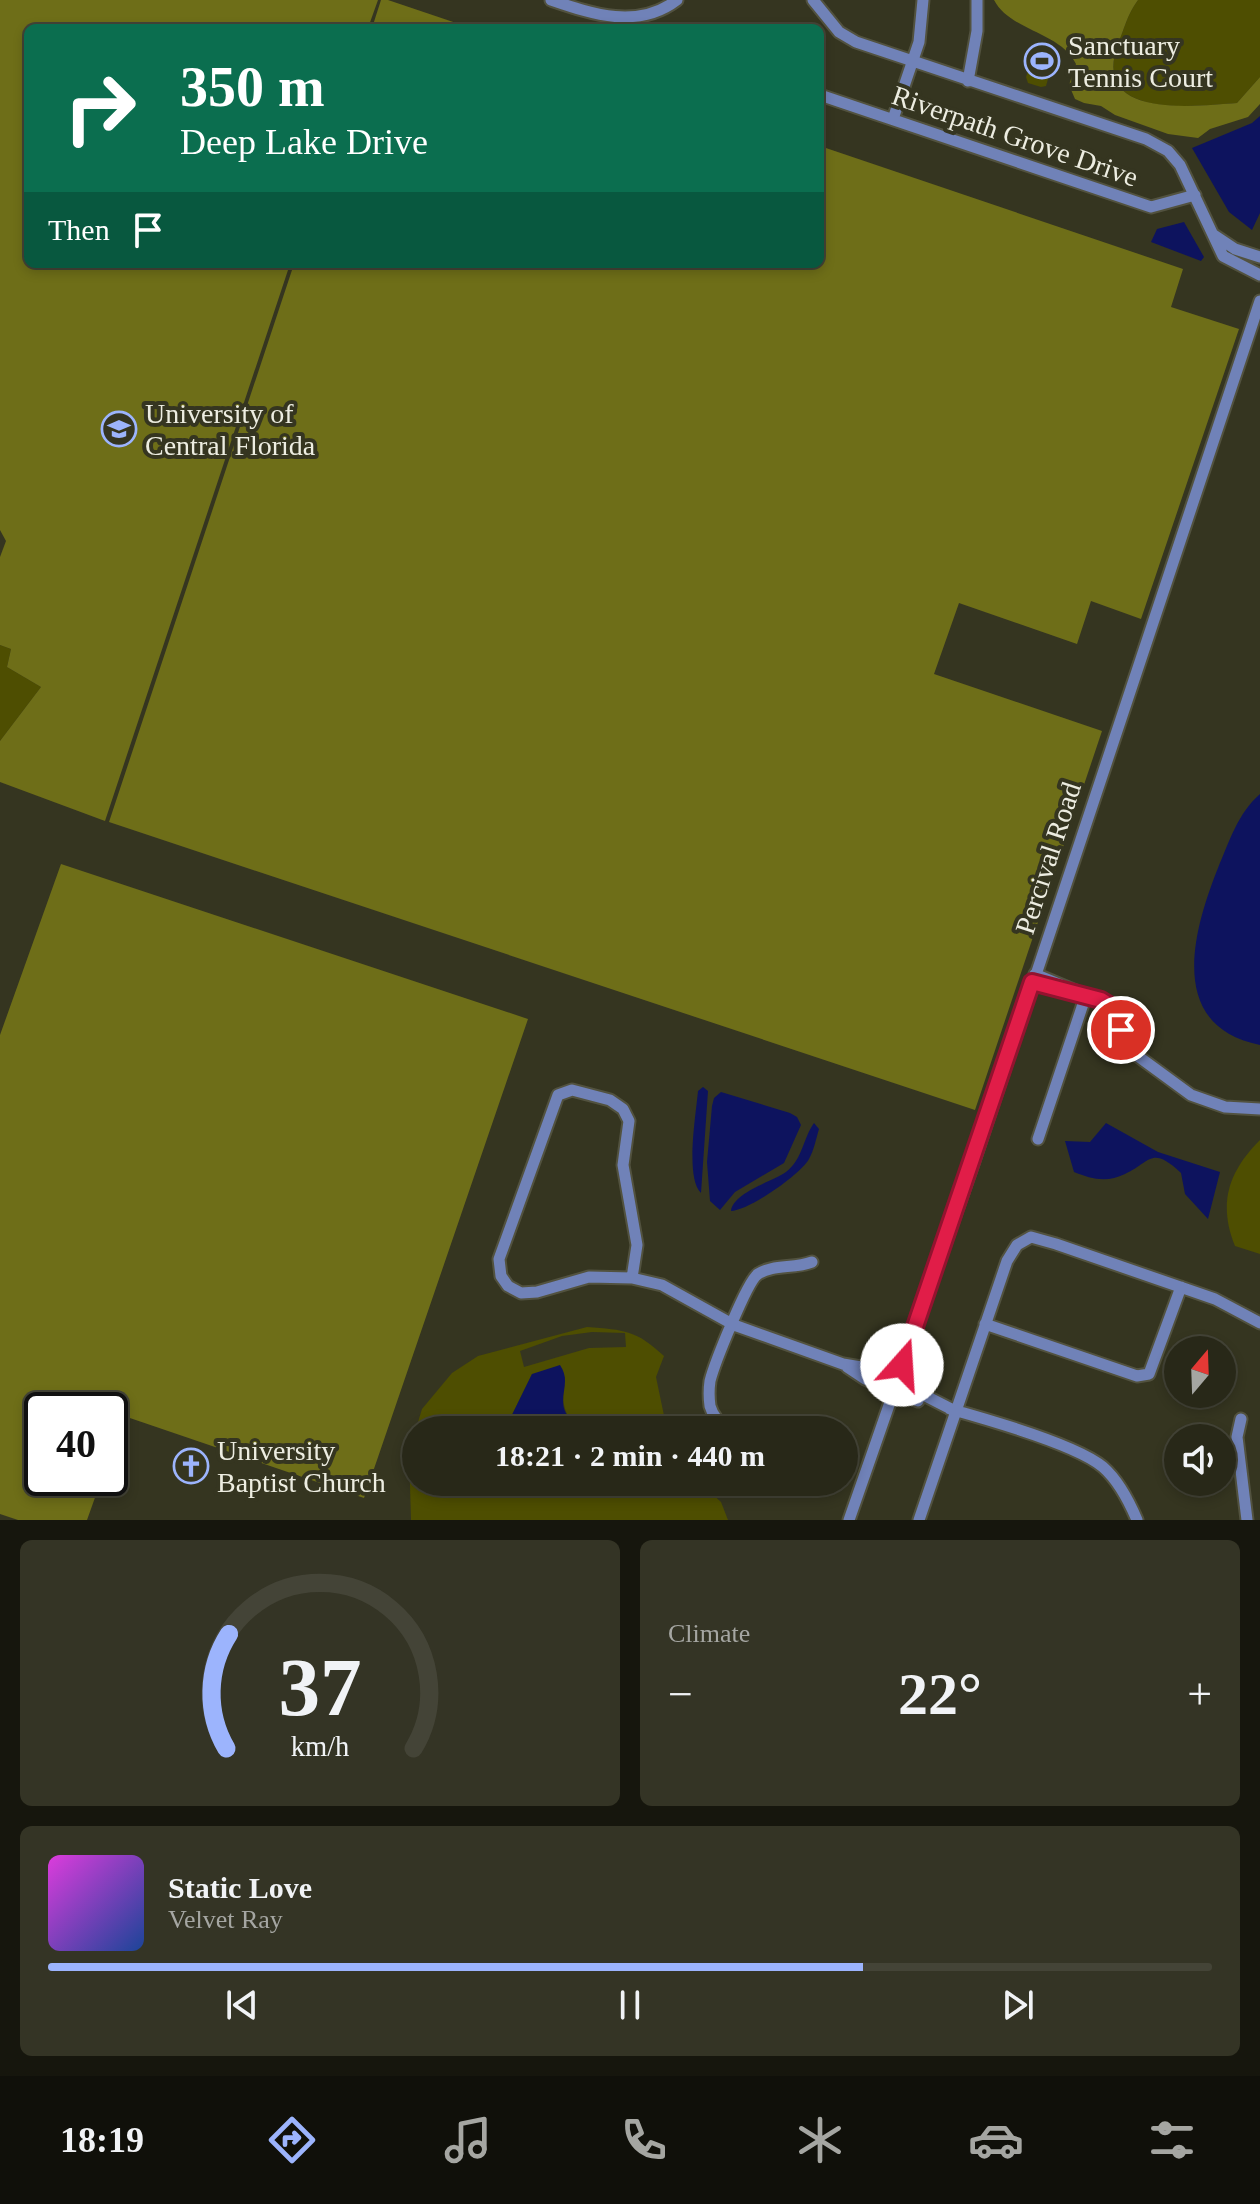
<!DOCTYPE html>
<meta charset="utf-8">
<style>
body{margin:0;font-family:Georgia,serif;background:#343425;color:#f1f3f6;height:100vh;display:flex;flex-direction:column;font-size:30px;white-space:nowrap}
*{box-sizing:border-box;margin:0}
p{font-size:26px;color:#a5a6a2}
.icon{flex:none;width:44px;height:44px;fill:none;stroke:currentColor;stroke-width:2;stroke-linecap:round;stroke-linejoin:round}
.map{position:relative;height:1520px;overflow:hidden}
.panel{display:flex;flex-direction:column;gap:20px;padding:20px;background:#16160d;flex:1}
.panel>*{flex:none}
.banner{position:absolute;left:24px;top:24px;width:800px;height:244px;border-radius:12px;box-shadow:0 4px 12px #0003,0 0 0 2px #444437;background:#0b6e4f;color:#fff;overflow:hidden}
.needle{width:52px;rotate:19deg}
.controls{position:absolute;left:1164px;top:1336px;display:grid;gap:16px}
.controls a{display:grid;place-items:center;width:72px;height:72px;border-radius:50%;background:#282818;box-shadow:0 4px 12px #0003,0 0 0 2px #444437;font-size:40px}
.speed{position:absolute;left:24px;top:1392px;display:flex;gap:16px;font-size:40px;font-weight:700;text-align:center}
.speed>*{display:grid;place-content:center;width:104px;height:104px;border-radius:50%;background:#282818;box-shadow:0 4px 12px #0003,0 0 0 2px #444437;line-height:1}
.speed .limit{border:4px solid #111;border-radius:12px;background:#fff;color:#111}
.pin{position:absolute;display:grid;place-items:center;width:68px;height:68px;color:#fff;margin:-34px;border:4px solid #fff;border-radius:50%;box-shadow:0 2px 8px #0007}
.me{position:absolute;width:88px;margin:-44px;rotate:19deg;stroke-linejoin:round;filter:drop-shadow(0 0 6px #0008)}
.turn{display:flex;align-items:center;gap:28px;height:168px;padding:0 24px;font-size:36px}
.turn .icon{width:104px;height:104px;stroke-width:2.5}
.turn b{display:block;font-size:56px;line-height:68px}
.then{display:flex;align-items:center;height:76px;padding:0 24px;background:#0003;gap:16px;font-size:30px}
.big{font-size:60px;font-weight:800;line-height:1.1}
.panel .tile{flex:1;display:flex;flex-direction:column;justify-content:center;gap:12px;min-width:0;padding:0 28px;border-radius:12px;background:#343425}
.panel .dial{align-items:center;gap:0}
.dial svg{height:208px;overflow:visible;fill:none;stroke:#444437;stroke-width:7;stroke-linecap:round;text-anchor:middle}
.dial text{fill:#f1f3f6;stroke:none}
.song{display:flex;align-items:center;gap:24px}
.cover{width:96px;height:96px;border-radius:12px;background:linear-gradient(135deg,hsl(300 70% 55%),hsl(220 70% 35%))}
.played{height:8px;border-radius:4px;background:linear-gradient(90deg,#9cb4fd 70%,#444437 70%)}
.keys{display:flex;justify-content:space-around;direction:ltr}
.heat{display:flex;justify-content:space-between;align-items:center;font-size:44px;direction:ltr}
.panel .tiles{flex:1;display:grid;gap:20px;grid-template-columns:1fr 1fr}
.tile:last-child{grid-column:span 2}
.trip{position:absolute;left:402px;top:1416px;width:456px;height:80px;border-radius:40px;background:#282818;box-shadow:0 4px 12px #0003,0 0 0 2px #444437;font-weight:800;line-height:80px;text-align:center}
.menu{display:flex;height:128px;justify-content:space-around;align-items:center;background:#10100a;color:#a5a6a2}
.menu .icon{width:56px;height:56px}
.menu .selected{color:#9cb4fd}
.menu b{font-size:36px;color:#f1f3f6}
.map>svg:first-child{display:block}
.green{fill:#4e4e01;fill-rule:evenodd}
.forest{fill:#6e6e18}
.water{fill:#0d135e}
.lines{fill:none;stroke-linecap:round;stroke-linejoin:round}
.minor-casing{stroke:#52523f;stroke-width:15}
.minor{stroke:#7082b8;stroke-width:11}
.route-casing{stroke:#92132f;stroke-width:20}
.route{stroke:#e11d48;stroke-width:14}
.labels{text-anchor:middle;dominant-baseline:central;stroke-width:8;stroke-linejoin:round;paint-order:stroke}
.poi-label{font-size:28px;fill:#edede1;stroke:#353520;text-anchor:start}
.street-label{font-size:28px;fill:#edede1;stroke:#353520}
</style>
<div class="map">
<svg width="1260" height="1520" viewBox="0 0 1260 1520">
<rect width="100%" height="100%" fill="#353520"/>
<path class="green" d="M1138,0H1260V77L1237,103C1196,106 1090,120 1118,44C1125,27 1127,15 1138,0Z
M1041,43L1056,51L1046,86L1041,87L1028,83L1026,77L1037,45Z
M0,645L11,649L7,667L41,687L0,741Z
M1260,1140V1254L1235,1246C1218,1204 1228,1172 1260,1140Z
M587,1327C625,1330 636,1330 664,1356L656,1377L667,1430C617,1430 551,1449 565,1377L532,1374L507,1425L509,1430H416V1482H699L721,1502L728,1520H411L409,1451L422,1409L452,1373L478,1356ZM592,1332L625,1333L626,1347L589,1348L524,1367L520,1351L562,1336Z"/>
<path class="forest" d="M0,0H378L368,28H28V264H290L105,821L0,782V741L41,687L7,667L11,649L0,645V557L6,541L0,530Z
M381,0H388L471,28H372Z
M994,0H1138C1127,15 1125,27 1118,44C1090,120 1195,106 1237,103L1260,77V104L1248,117L1210,129L1198,138L1168,134L1115,115L1101,106L1084,103L1075,99L1069,85L1076,64C1061,32 1010,31 994,0Z
M820,146L1183,269L1171,307L1239,329L1141,619L1091,601L1077,644L959,603L934,674L1102,731L975,1110L109,822L294,264H820Z
M61,864L528,1019L364,1498L124,1416L110,1454V1410H42V1478H102L87,1520H18L0,1514V1035Z"/>
<path class="water" d="M1260,116V213L1252,230L1229,212L1192,148L1252,123Z
M1184,222L1204,257L1201,261L1151,242L1157,229Z
M1260,794V1045C1166,1026 1193,931 1218,868C1229,842 1238,813 1260,794Z
M703,1087L708,1091L701,1193C685,1178 696,1114 698,1091Z
M721,1092L790,1113L797,1117L801,1125L784,1163L735,1192L720,1210L710,1201L707,1162L712,1106L714,1098Z
M814,1123L819,1129C816,1139 814,1150 809,1159C800,1175 748,1211 731,1211C733,1193 771,1182 786,1172C803,1159 803,1138 814,1123Z
M1106,1123L1158,1152L1220,1172L1208,1219L1185,1194L1181,1173C1151,1145 1151,1162 1125,1174C1107,1183 1091,1179 1074,1172L1065,1141L1090,1142Z
M560,1365C576,1388 545,1405 583,1430H509L507,1425L532,1374Z"/>
<g class="lines">
<g class="minor-casing">
<path id="minor" d="M551,0C592,14 638,30 677,0
M813,0L839,32L856,42L1146,139L1168,151L1180,165L1223,256L1260,275
M968,81L977,31V0
M820,95L1151,207L1195,195
M893,119L919,42L923,0
M1214,235L1235,249L1260,257
M1035,974L1109,1005L1135,1054L1191,1095L1225,1107L1260,1109
M1032,982L1073,993
M1038,1139L1086,995
M632,1278L637,1245L623,1165L629,1121L623,1109L610,1100L572,1090L558,1095L499,1259L501,1276L508,1286L521,1293L537,1292L589,1277L632,1278L662,1285L734,1325L843,1364L873,1369L955,1411
M985,1324L1137,1376L1149,1374L1181,1287
M847,1367L865,1379L918,1401
M950,1409C986,1419 1077,1445 1103,1467C1119,1481 1129,1501 1137,1520
M1241,1419L1237,1437L1247,1520
M729,1430C720,1424 713,1417 710,1406C709,1399 709,1388 710,1381C714,1365 747,1281 758,1274C773,1264 794,1269 812,1262
M849,1520L974,1161L1260,301
M919,1520L1007,1261L1017,1245L1031,1237L1056,1244L1215,1299L1260,1323"/>
</g>
<use href="#minor" class="minor"/>
</g>
<g class="lines">
<g class="route-casing">
<path id="route" d="M902,1365L1032,982L1101,1000L1109,1005L1121,1030"/>
</g>
<use href="#route" class="route"/>
</g>
<defs>
<g id="stadium-ring" transform="scale(1.8)"><circle r="9.5" fill="#353520" stroke="#9cb4fd" stroke-width="1.5"/><path d="M0-5a6.5 5 0 1 0 0 10a6.5 5 0 1 0 0-10ZM-3.5-1.8h7v3.6h-7Z" fill="#9cb4fd"/></g>
<g id="university-ring" transform="scale(1.8)"><circle r="9.5" fill="#353520" stroke="#9cb4fd" stroke-width="1.5"/><path d="M0-5L7-2L0 1L-7-2ZM-4 1L0 2.5L4 1V4Q0 6-4 4Z" fill="#9cb4fd"/></g>
<g id="church-ring" transform="scale(1.8)"><circle r="9.5" fill="#353520" stroke="#9cb4fd" stroke-width="1.5"/><path d="M-1.2-6h2.4v3.5h3.3v2.4h-3.3V6h-2.4V-.1h-3.3v-2.4h3.3Z" fill="#9cb4fd"/></g>
</defs>
<g fill-rule="evenodd">
<use href="#stadium-ring" x="1042" y="61"/>
<use href="#university-ring" x="119" y="429"/>
<use href="#church-ring" x="191" y="1466"/>
</g>
<g class="labels">
<g class="poi-label">
<text x="1068" y="45">Sanctuary<tspan x="1068" dy="32">Tennis Court</tspan></text>
<text x="145" y="413">University of<tspan x="145" dy="32">Central Florida</tspan></text>
<text x="217" y="1450">University<tspan x="217" dy="32">Baptist Church</tspan></text>
</g>
<g class="street-label">
<text transform="translate(1015 136) rotate(19)">Riverpath Grove Drive</text>
<text transform="translate(1048 858) rotate(-72)">Percival Road</text>
</g>
</g>
</svg>
<div class="controls">
<a><svg class="needle" viewBox="-14 -14 28 28"><path d="M0-13l5 13h-10z" fill="#e53935"/><path d="M0 13l5-13h-10z" fill="#a5a6a2"/></svg></a>
<a><svg class="icon" aria-label="sound" viewBox="0 0 24 24"><path d="M4 9h4l5-4v14l-5-4H4zM17 9q2 3 0 6"/></svg></a>
</div>
<div class="speed"><div class="limit">40</div></div>
<div class="pin" style="left:1121px;top:1030px;background:#d93025"><svg class="icon" aria-label="arrive" viewBox="0 0 24 24"><path d="M6 21V4h12l-3 4 3 4H6"/></svg></div>
<svg class="me" style="left:902px;top:1365px" viewBox="-20 -20 40 40"><circle r="19" fill="#fff"/><path d="M0-13L10 11 0 6-10 11z" fill="#e11d48"/></svg>
<div class="trip">18:21 · 2 min · 440 m</div>
<div class="banner">
<div class="turn"><svg class="icon" aria-label="right" viewBox="0 0 24 24"><path d="M7 20v-9h11M14 6l5 5-5 5"/></svg><div><b>350 m</b>Deep Lake Drive</div></div>
<div class="then">Then<svg class="icon" aria-label="arrive" viewBox="0 0 24 24"><path d="M6 21V4h12l-3 4 3 4H6"/></svg></div>
</div>
</div>
<section class="panel">
<div class="tiles">
<div class="tile dial"><svg viewBox="0 0 100 80">
<path d="M14 69A42 42 0 1 1 86 69"/>
<path d="M14 69A42 42 0 0 1 15 25" stroke="#9cb4fd"/>
<text x="50" y="56" font-size="32" font-weight="700">37</text>
<text x="50" y="72" font-size="11">km/h</text>
</svg></div>
<div class="tile"><p>Climate</p>
<div class="heat"><a>−</a><b class="big">22°</b><a>+</a></div>
</div>
<div class="tile">
<div class="song"><i class="cover"></i><div><b>Static Love</b><p>Velvet Ray</p></div></div>
<div class="played"></div>
<div class="keys"><svg class="icon" aria-label="previous" viewBox="0 0 24 24"><path d="M18 5L8 12l10 7zM5 5v14"/></svg><svg class="icon" aria-label="pause" viewBox="0 0 24 24"><path d="M8 5v14M16 5v14"/></svg><svg class="icon" aria-label="next" viewBox="0 0 24 24"><path d="M6 5l10 7-10 7zM19 5v14"/></svg></div>
</div>
</div>
</section>
<nav class="menu">
<b>18:19</b>
<svg class="icon selected" aria-label="directions" viewBox="0 0 24 24"><path d="M12 3l9 9-9 9-9-9zM9 14v-3h6M13 9l2 2-2 2"/></svg>
<svg class="icon" aria-label="music" viewBox="0 0 24 24"><path d="M9 18V5l10-2v13"/><circle cx="6" cy="18" r="3"/><circle cx="16" cy="16" r="3"/></svg>
<svg class="icon" aria-label="phone" viewBox="0 0 24 24"><path d="M5 4h4l2 5-3 2q2 4 5 5l2-3 5 2v4C11 20 4 13 5 4z"/></svg>
<svg class="icon" aria-label="climate" viewBox="0 0 24 24"><path d="M12 3v18M4 7l16 10M4 17L20 7"/></svg>
<svg class="icon" aria-label="car" viewBox="0 0 24 24"><path d="M5 17H2v-5l4-1 3-4h7l3 4 3 1v5h-3M9 17h6M6 11h13"/><circle cx="7" cy="17" r="2"/><circle cx="17" cy="17" r="2"/></svg>
<svg class="icon" aria-label="filters" viewBox="0 0 24 24"><path d="M4 7h16M4 17h16"/><circle cx="9" cy="7" r="2"/><circle cx="15" cy="17" r="2"/></svg>
</nav>
